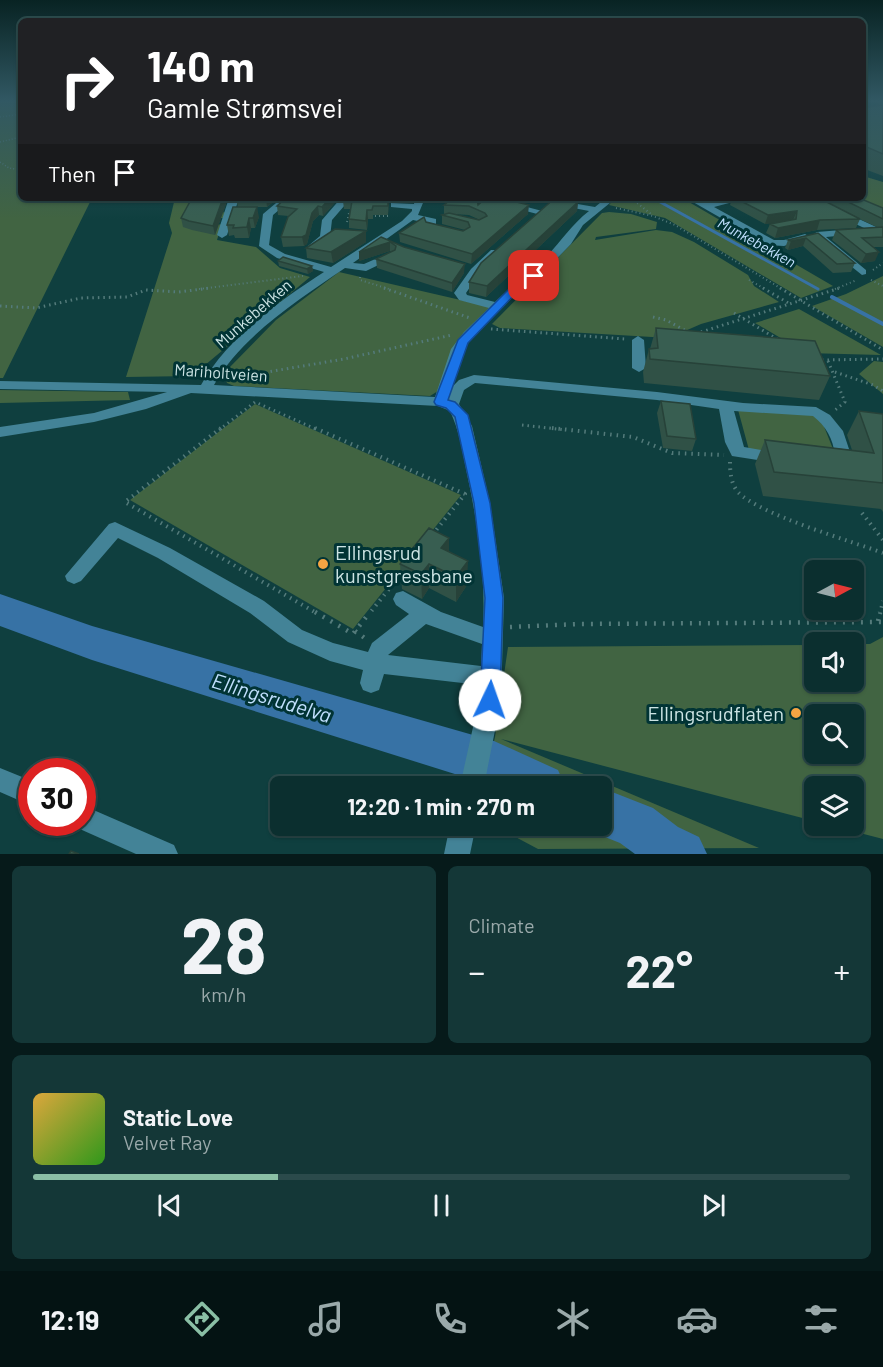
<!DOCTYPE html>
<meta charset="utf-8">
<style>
body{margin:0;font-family:Barlow,sans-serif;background:#143737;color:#f1f3f6;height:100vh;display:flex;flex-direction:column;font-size:22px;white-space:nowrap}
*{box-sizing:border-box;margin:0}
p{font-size:20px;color:#9aa9aa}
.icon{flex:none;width:33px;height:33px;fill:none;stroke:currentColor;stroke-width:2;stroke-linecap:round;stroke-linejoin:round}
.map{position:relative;height:854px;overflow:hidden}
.details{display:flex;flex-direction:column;gap:12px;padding:12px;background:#061a1a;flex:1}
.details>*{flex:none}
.guide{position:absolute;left:18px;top:18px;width:848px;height:183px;border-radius:9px;box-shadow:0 2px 4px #0004,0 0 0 2px #2b4a4b;background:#202124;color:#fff;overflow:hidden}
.needle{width:39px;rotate:83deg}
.controls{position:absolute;left:804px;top:560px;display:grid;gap:12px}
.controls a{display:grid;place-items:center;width:60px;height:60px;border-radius:9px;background:#0b2f2f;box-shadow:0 2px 4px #0004,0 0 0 2px #2b4a4b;font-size:30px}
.speed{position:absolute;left:18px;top:758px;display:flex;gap:12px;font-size:30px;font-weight:700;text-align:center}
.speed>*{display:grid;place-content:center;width:78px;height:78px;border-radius:50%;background:#0b2f2f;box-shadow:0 2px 4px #0004,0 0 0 2px #2b4a4b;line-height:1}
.speed .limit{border:9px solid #d22;background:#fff;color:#111}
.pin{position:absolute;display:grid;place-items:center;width:51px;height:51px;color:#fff;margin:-26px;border-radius:12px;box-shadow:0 3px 9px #0006}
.me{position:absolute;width:66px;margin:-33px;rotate:3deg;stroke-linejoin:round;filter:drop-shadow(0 0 4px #0008)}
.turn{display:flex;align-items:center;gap:21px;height:126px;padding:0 30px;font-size:27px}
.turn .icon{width:78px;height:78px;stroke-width:2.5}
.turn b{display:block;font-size:42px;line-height:51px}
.then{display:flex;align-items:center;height:57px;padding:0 30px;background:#0003;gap:12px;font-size:22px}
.big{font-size:45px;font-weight:700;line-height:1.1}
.details .widget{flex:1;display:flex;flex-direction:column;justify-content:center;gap:9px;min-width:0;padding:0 21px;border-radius:9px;background:#143737}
.details .dial{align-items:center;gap:0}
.dial b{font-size:78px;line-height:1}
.song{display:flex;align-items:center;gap:18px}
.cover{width:72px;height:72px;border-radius:9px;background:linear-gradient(135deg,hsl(40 70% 55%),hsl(110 70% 35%))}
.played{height:6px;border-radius:3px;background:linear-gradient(90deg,#8abfa5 30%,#2b4a4b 30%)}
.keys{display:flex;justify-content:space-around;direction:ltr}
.heat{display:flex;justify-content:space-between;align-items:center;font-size:33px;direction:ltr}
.details .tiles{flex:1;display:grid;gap:12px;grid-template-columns:1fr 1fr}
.widget:last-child{grid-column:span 2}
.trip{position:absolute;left:270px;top:776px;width:342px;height:60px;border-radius:9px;background:#0b2f2f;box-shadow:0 2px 4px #0004,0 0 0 2px #2b4a4b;font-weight:700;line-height:60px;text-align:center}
.tab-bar{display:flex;height:96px;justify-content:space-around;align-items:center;background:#041313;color:#9aa9aa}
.tab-bar .icon{width:42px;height:42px}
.tab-bar .active{color:#8abfa5}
.tab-bar b{font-size:27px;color:#f1f3f6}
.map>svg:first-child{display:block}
.green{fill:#416442;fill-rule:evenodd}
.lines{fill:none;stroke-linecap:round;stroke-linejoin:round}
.stream-far1{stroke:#3772a5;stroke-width:3}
.stream{stroke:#3772a5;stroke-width:4}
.river{fill:#3772a5;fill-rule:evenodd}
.path-far4{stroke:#547b7b;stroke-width:1.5;stroke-dasharray:1 2;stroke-linecap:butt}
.path-far3{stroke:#547b7b;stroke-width:2;stroke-dasharray:1 3;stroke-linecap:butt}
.path-far2{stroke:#547b7b;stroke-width:3;stroke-dasharray:1.5 4;stroke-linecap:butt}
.path-far1{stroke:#547b7b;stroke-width:4;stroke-dasharray:1.5 5;stroke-linecap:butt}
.path{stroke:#547b7b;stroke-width:4.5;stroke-dasharray:2 7;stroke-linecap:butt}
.minor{fill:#438397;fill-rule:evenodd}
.wall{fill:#305146;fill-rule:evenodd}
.shaded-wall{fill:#274239}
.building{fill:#385e51;stroke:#274239;stroke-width:1.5}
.route{fill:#1a73e8;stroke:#114b97;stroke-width:1.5}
.poi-dot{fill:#f3a443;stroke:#013435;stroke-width:2}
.labels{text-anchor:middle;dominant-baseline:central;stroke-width:6;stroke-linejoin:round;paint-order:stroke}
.far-water-label{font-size:15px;font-style:italic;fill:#c1e0fe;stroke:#013435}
.street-label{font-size:16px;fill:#cce4e4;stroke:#013435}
.near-poi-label{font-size:20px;fill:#cce4e4;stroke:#013435;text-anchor:start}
.near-water-label{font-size:21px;font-style:italic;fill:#c1e0fe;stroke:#013435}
</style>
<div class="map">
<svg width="883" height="854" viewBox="0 0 883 854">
<rect width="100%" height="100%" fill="#0f3f3f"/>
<path class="green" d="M0,100H21V198H92L3,378H0Z
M863,176L883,182V213L850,198H862Z
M175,198H203L217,213L227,212L225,218H217V225L222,224L217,240L256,247L280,268L310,277L192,376L126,377L172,233L169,223Z
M615,198H682L833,286L801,298L665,218L609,205Z
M609,212L631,214L657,222L656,229L596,237L595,240L656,230L672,232L694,242L748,275L754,286L779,302L701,324L669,338L500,328L492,324L602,213Z
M339,272L491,307L450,355L438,391L430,396L234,386L227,383L225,378L227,370L276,320Z
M883,276V347L812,306L846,294Z
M799,309L881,355L806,353L755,323Z
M874,361L883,362V394L859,374Z
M0,390L128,392L130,400L0,403Z
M255,404L461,495L353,629L130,500Z
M737,406L819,414L837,459L749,450Z
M883,637V839L829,825H854V786H814V821L501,739L759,848L538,849L493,825H602V786H483L495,737L508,647L814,645V681H854V644H870ZM814,714H854V753H814Z"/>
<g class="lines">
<path class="stream-far1" d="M653,198L818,289"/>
<path class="stream" d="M832,297L883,324"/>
<path class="river" d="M0,594L92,626L494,741L558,770L565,786H493L92,660L0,626Z
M602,788L653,808L678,827L699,837L707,854H635L620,843L585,829L584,825H602Z"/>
<path class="path-far4" d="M0,100H5
M0,117L21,114
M0,142L21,137
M0,162L9,168L21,170"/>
<path class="path-far3" d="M631,198L651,214
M616,208L653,216L675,225L782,289
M371,216H391
M347,222L349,213
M873,270L883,263
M360,277V280L389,289
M749,280L765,289
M871,280L883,286
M199,289L303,276
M835,289L857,280"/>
<path class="path-far2" d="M384,288L470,318
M763,288L790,304
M780,288L883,350
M0,306L36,308L81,298L127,297L146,290L179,292L210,288
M734,313L777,339
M653,317L666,320L688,332
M491,329L625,339
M701,332L840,288
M822,360L883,359
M828,361L845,402L834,411
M835,372L873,385L883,391
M238,377L344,359L452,335
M522,425L566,430
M219,430L255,402L318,430"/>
<path class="path-far1" d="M221,428L125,502L318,614
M315,428L465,494L369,614
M552,428L633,437L672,453L724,455
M730,462C730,472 731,484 738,492C758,514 851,541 883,553
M862,513L883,540
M880,614L883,601"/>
<path class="path" d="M315,612L353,634L370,612
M878,621L880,612
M510,627L580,624L883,622
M355,631L366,639"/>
<path class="minor" d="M229,198H239L227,235L222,238L217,235Z
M282,198H293L273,215L269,245L285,254L331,267L402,221L412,211V209L391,207V203L414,204L415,198H425L418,215L436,219V225L451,231L446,234L427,229V223L413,220L353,263L364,264L389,253L394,256L393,258L366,271L345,268C301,298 240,337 214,385L435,397L451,349L464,332L489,308L459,300L454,293L471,269L491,250H499V254L479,274L466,293L467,295L495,302C511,286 529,275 544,259C560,243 571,225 589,211L522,198H543L595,207L606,198H616L583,225L571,244L538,278L523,287L472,338L464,349L452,387L459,380L474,375L657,392L743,403L816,407L830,415L843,431L851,455L846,464L833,468L827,466L825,462L827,458L835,455C833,439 826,426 813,416L734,411L744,447L783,454L785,458L783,462L777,463L732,456L725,442L719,409L657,400L475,383L464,390L459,404L472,426L490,503L504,598L501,700L484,786H460L479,700L480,685L384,674L379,690L371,693L363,690L360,683L363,670L330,661L288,642L250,613L158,558L118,538L81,581L74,584L67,581L65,576L109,524L115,522L170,548L264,601L302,630L333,643L368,652L372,643L409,614L396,605L393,599L396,593L403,591L441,612L483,627C486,574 477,520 466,469C462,449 459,430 450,411L438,406L191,393L146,409L94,422L0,437V427L94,413L167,392L0,389V381L201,385C228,337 278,302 324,272L277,258L259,246L263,214ZM426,624L482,644L481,666L388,655Z
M341,198H351L332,220L330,237L316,250H308V246L320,236L322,220Z
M476,198H493L546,212L541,215Z
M686,198H698L707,203L731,198H748L714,207L774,240H784L805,234L810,237L784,246L768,245Z
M801,198H813L883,230V237Z
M854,229L858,230V234L826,237L866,270V274L862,275L812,235L817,232Z
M638,336L644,340L646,368L639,372L632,368V340Z
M0,768L32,781V806L0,792Z
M82,805L174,845L178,854H136L73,826L72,822H82Z
M450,825H476L470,854H444Z"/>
</g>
<path class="wall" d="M867,100H883V176L862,168V108L882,105Z
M192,198H228L215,235L192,230L183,227L181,218Z
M236,198H278L267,207H238Z
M286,198H339L323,216L319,215L313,221L307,244L304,246L283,247L281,237L288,216L278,215L277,206Z
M346,198H408V202L389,201L388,215H373V219H368L367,230L349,228V219L350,209H344L343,201Z
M444,198H477L478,205L528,214L471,264L400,242L399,233L426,222L463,231L465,230L442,224V215L448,214H444V205L446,203H444ZM452,214L469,215L480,220H479Z
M555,198H588L583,203L578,202L577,211L486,297L469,293V282Z
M732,198H859L883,208V247H873L875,261L861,263L832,240L836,230L879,228L853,216L860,219L856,228L817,230L775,238L766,233L770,224L778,222L765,224L730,205Z
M233,207L259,217L255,228H251L249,238H235L234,235L229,236L227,225Z
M366,231V242L333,263L307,258L306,248Z
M818,233L855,263L851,272L833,273L803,246L788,250L785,248L788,240Z
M381,237L464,273L452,292L377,268L376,259L391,252L390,251L359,261V252Z
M278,261L312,266L313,271L308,274L279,266Z
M656,328L830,376L819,400L644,383L643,372L649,349H650Z
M661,401L696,439L692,451L663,448L657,413Z
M859,411L883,414V512L881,509L763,496L755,464L765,440L852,450L847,435Z
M449,552L467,585L456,602L429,588L422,599L402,589L400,564Z"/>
<path class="shaded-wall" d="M223,198H228L215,235L213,226Z
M266,198H278L267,207Z
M330,198H339L323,216L322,207Z
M388,198H389V201L388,215Z
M578,202L577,211L486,297L487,286Z
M529,205L528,214L471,264L472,254Z
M318,206L319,215L313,221L307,244L304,246L302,237L312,213Z
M257,207L259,217L255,228L253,218Z
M367,210L368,219L367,230L366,221Z
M797,211L793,220L765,224L768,215Z
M249,218L251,228L249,238L247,227Z
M820,220L817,230L775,238L778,228Z
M366,231V242L333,263L331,252Z
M806,238L803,246L788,250L791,241Z
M390,242V251L359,261V252Z
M879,252L875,261L861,263L866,254Z
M465,264L464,273L452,292V283Z
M312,266L313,271L308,274L307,269Z
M449,538V562L441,548Z
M468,561L467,585L456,602V577Z
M429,564V588L422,599L421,574Z"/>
<path class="building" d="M883,105V154L862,145V108Z
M192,198H223L213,226L189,221L181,218Z
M286,198H330L322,207L318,206L312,213L306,235L302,237H281L288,217L297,209L277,206Z
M346,198H388V206H373L372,210H367L366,221L349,219L352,201H343Z
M453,198H477L478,205L486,198H500L529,205L472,254L399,233L424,217L426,222L463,231L470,227L468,222L442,215L449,213L479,220L487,216L485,213L469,206L444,205Z
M555,198L578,202L487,286L469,282L481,263Z
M735,198H819L860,219L820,220L778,228L770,224L796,219L797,211L768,215Z
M840,198H859L883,208V219Z
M233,207H257L253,218H249L247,227L233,228L234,225H227Z
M883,227V237L862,238L879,252L866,254L836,230Z
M335,229L366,231L331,252L306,248Z
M818,233L855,263L837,264L806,238L791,241L788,240Z
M381,237L404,247L465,264L452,283L376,259L395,250L396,246L390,242L359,252Z
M283,257L312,266L307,269L278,261Z
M656,328L815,341L830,376L650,359L649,349L658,348Z
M661,401L690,404L696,439L667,436Z
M859,411L883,414V483L774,472L765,440L874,453Z
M429,528L449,538L441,548L468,561L456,577L429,564L421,574L400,564Z
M71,851L79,854H69Z"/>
<linearGradient id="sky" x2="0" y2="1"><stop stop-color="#082323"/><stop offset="0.46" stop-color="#315863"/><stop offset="1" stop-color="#315863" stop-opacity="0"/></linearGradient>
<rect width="883" height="219" fill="url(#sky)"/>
<path class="route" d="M530,274L539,276L522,287L468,343L448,400L455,402L468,415L490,503L503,598L500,700L497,707L490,709L483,707L480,700L485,598L474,503L455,417L446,408L436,405L434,402L458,340L515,283Z"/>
<g class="poi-dot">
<circle cx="323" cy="564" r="6"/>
<circle cx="796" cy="713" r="6"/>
</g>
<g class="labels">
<g class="far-water-label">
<text transform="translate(757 242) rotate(29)">Munkebekken</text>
</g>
<g class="street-label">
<text transform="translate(253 313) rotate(-41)">Munkebekken</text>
<text transform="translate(221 372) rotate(4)">Mariholtveien</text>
</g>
<g class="near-poi-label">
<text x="335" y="552">Ellingsrud<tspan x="335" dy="23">kunstgressbane</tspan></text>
<text x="784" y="713" text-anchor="end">Ellingsrudflaten</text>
</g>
<g class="near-water-label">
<text transform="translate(272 697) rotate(17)">Ellingsrudelva</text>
</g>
</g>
</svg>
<div class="controls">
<a><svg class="needle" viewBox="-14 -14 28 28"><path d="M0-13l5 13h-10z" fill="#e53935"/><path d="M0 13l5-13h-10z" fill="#9aa9aa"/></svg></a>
<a><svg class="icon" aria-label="sound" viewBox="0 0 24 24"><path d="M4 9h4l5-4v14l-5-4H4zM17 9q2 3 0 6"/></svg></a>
<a><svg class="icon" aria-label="search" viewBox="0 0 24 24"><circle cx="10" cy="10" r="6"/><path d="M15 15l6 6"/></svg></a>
<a><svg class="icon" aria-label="layers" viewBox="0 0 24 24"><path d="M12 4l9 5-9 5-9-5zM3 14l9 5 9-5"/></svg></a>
</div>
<div class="speed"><div class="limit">30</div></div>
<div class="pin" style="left:534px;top:276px;background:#d93025"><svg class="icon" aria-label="arrive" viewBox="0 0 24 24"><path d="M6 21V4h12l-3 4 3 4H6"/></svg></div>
<svg class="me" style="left:490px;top:700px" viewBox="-20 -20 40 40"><circle r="19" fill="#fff"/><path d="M0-13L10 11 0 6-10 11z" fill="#1a73e8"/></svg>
<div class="trip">12:20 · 1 min · 270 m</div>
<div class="guide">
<div class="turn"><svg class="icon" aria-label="right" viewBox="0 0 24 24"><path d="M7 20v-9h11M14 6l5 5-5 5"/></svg><div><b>140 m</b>Gamle Strømsvei</div></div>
<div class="then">Then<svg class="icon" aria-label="arrive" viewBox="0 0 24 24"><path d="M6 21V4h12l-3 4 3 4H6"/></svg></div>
</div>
</div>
<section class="details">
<div class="tiles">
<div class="widget dial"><b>28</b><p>km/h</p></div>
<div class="widget"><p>Climate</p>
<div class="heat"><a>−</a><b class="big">22°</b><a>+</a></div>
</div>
<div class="widget">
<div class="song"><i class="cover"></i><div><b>Static Love</b><p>Velvet Ray</p></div></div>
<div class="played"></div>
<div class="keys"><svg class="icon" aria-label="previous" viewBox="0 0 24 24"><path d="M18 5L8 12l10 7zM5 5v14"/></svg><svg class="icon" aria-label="pause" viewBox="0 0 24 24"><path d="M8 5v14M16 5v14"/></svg><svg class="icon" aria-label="next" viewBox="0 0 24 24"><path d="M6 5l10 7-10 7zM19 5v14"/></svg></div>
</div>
</div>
</section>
<nav class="tab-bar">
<b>12:19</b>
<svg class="icon active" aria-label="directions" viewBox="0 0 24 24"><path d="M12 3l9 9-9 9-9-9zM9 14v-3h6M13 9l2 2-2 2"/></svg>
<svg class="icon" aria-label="music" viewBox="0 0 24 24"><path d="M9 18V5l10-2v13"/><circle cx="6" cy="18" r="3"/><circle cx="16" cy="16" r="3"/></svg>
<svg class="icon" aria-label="phone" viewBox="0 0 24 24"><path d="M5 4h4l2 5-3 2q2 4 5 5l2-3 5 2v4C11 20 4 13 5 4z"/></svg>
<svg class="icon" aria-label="climate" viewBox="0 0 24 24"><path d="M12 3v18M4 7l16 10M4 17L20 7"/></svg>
<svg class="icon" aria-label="car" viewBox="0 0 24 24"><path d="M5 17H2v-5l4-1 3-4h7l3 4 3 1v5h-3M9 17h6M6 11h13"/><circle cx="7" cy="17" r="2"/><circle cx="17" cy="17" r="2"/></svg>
<svg class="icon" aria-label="filters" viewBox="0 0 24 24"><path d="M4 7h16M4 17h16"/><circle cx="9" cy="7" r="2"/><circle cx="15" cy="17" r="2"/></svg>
</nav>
